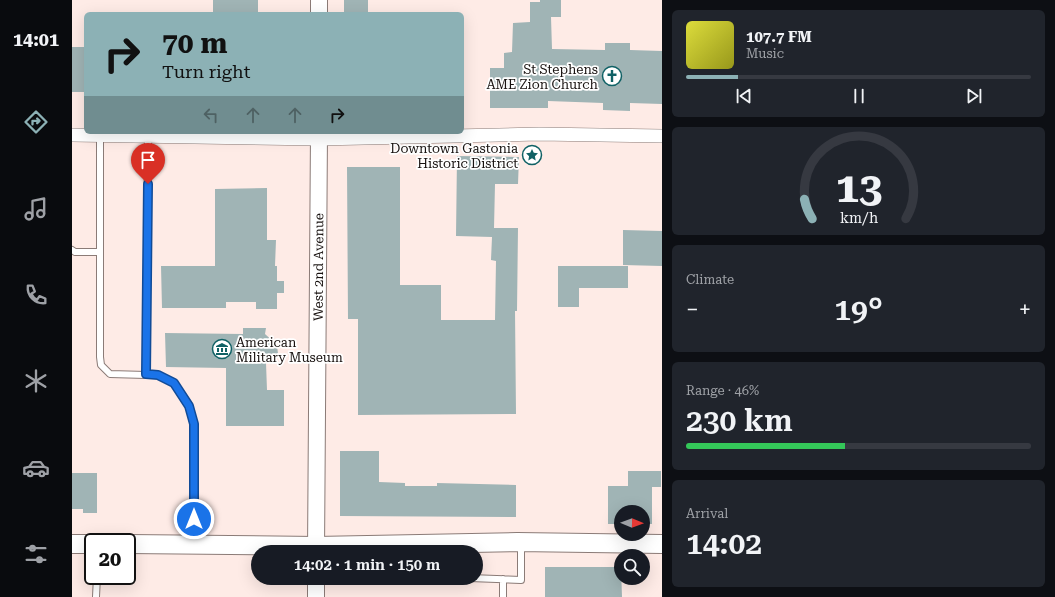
<!DOCTYPE html>
<meta charset="utf-8">
<style>
body{margin:0;font-family:"Roboto Serif",serif;background:#20242c;color:#f1f3f6;height:100vh;display:flex;flex-direction:column;font-size:15px;white-space:nowrap}
*{box-sizing:border-box;margin:0}
p{font-size:13px;color:#9ea1a6}
.icon{flex:none;width:22px;height:22px;fill:none;stroke:currentColor;stroke-width:2;stroke-linecap:round;stroke-linejoin:round}
.map{position:relative;flex:1;overflow:hidden}
.drawer{display:flex;flex-direction:column;gap:10px;padding:10px;background:#0d0f14;width:393px}
.drawer>*{flex:none}
.hud{position:absolute;left:12px;top:12px;width:380px;height:122px;border-radius:6px;box-shadow:0 4px 16px #0002;background:#8cb1b5;color:#111;overflow:hidden}
.needle{width:26px;rotate:91deg}
.controls{position:absolute;left:542px;top:505px;display:grid;gap:8px}
.controls a{display:grid;place-items:center;width:36px;height:36px;border-radius:50%;background:#171b24;box-shadow:0 4px 16px #0002;font-size:20px}
.speed{position:absolute;left:12px;top:533px;display:flex;gap:8px;font-size:20px;font-weight:700;text-align:center}
.speed>*{display:grid;place-content:center;width:52px;height:52px;border-radius:50%;background:#171b24;box-shadow:0 4px 16px #0002;line-height:1}
.speed .limit{border:2px solid #111;border-radius:6px;background:#fff;color:#111}
.pin{position:absolute;display:grid;place-items:center;width:34px;height:34px;color:#fff;margin:-41px -17px;border-radius:50% 50% 50% 0;rotate:-45deg;box-shadow:0 0 4px #0007}
.pin .icon{rotate:45deg}
.me{position:absolute;width:44px;margin:-22px;rotate:0deg;stroke-linejoin:round;filter:drop-shadow(0 0 3px #0008)}
.turn{display:flex;align-items:center;gap:14px;height:84px;padding:0 12px;font-size:18px}
.turn .icon{width:52px;height:52px;stroke-width:2.5}
.turn b{display:block;font-size:28px;line-height:34px}
.lanes{display:flex;align-items:center;height:38px;padding:0 12px;background:#0003;justify-content:center;gap:20px;direction:ltr}
.lanes .off{opacity:.35}
.big{font-size:30px;font-weight:600;line-height:1.1}
.drawer .widget{flex:1;display:flex;flex-direction:column;justify-content:center;gap:6px;min-width:0;padding:0 14px;border-radius:6px;background:#20242c}
.drawer .dial{align-items:center;gap:0}
.dial svg{height:104px;overflow:visible;fill:none;stroke:#363941;stroke-width:7;stroke-linecap:round;text-anchor:middle}
.dial text{fill:#f1f3f6;stroke:none}
.song{display:flex;align-items:center;gap:12px}
.cover{width:48px;height:48px;border-radius:6px;background:linear-gradient(135deg,hsl(60 70% 55%),hsl(60 70% 35%))}
.played{height:4px;border-radius:2px;background:linear-gradient(90deg,#8cb1b5 15%,#363941 15%)}
.keys{display:flex;justify-content:space-around;direction:ltr}
.heat{display:flex;justify-content:space-between;align-items:center;font-size:22px;direction:ltr}
.charge{height:6px;border-radius:3px;background:linear-gradient(90deg,#34c759 46%,#363941 0)}
.trip{position:absolute;left:179px;top:545px;width:232px;height:40px;border-radius:20px;background:#171b24;box-shadow:0 4px 16px #0002;font-weight:600;line-height:40px;text-align:center}
main{display:flex;flex:1;min-height:0}
.dock{display:flex;flex-direction:column;width:72px;justify-content:space-around;align-items:center;background:#090b0e;color:#9ea1a6}
.dock .icon{width:28px;height:28px}
.dock .selected{color:#8cb1b5}
.dock b{font-size:18px;color:#f1f3f6}
.map>svg:first-child{display:block}
.building{fill:#a0b4b5}
.lines{fill:none;stroke-linecap:round;stroke-linejoin:round}
.service-casing{stroke:#8b7b77;stroke-width:8}
.minor-casing{stroke:#8b7b77;stroke-width:14}
.tertiary-casing{stroke:#8b7b77;stroke-width:18}
.secondary-casing{stroke:#8b7b77;stroke-width:20}
.service{stroke:#fff;stroke-width:6}
.minor{stroke:#fff;stroke-width:13}
.tertiary{stroke:#fff;stroke-width:16}
.secondary{stroke:#fff;stroke-width:18}
.route-casing{stroke:#114b97;stroke-width:10}
.route{stroke:#1a73e8;stroke-width:7}
.labels{text-anchor:middle;dominant-baseline:central;stroke-width:3.5;stroke-linejoin:round;paint-order:stroke}
.poi-label{font-size:13px;fill:#181210;stroke:#fff;text-anchor:end}
.street-label{font-size:13px;fill:#181210;stroke:#fff}
</style>
<main>
<nav class="dock">
<b>14:01</b>
<svg class="icon selected" aria-label="directions" viewBox="0 0 24 24"><path d="M12 3l9 9-9 9-9-9zM9 14v-3h6M13 9l2 2-2 2"/></svg>
<svg class="icon" aria-label="music" viewBox="0 0 24 24"><path d="M9 18V5l10-2v13"/><circle cx="6" cy="18" r="3"/><circle cx="16" cy="16" r="3"/></svg>
<svg class="icon" aria-label="phone" viewBox="0 0 24 24"><path d="M5 4h4l2 5-3 2q2 4 5 5l2-3 5 2v4C11 20 4 13 5 4z"/></svg>
<svg class="icon" aria-label="climate" viewBox="0 0 24 24"><path d="M12 3v18M4 7l16 10M4 17L20 7"/></svg>
<svg class="icon" aria-label="car" viewBox="0 0 24 24"><path d="M5 17H2v-5l4-1 3-4h7l3 4 3 1v5h-3M9 17h6M6 11h13"/><circle cx="7" cy="17" r="2"/><circle cx="17" cy="17" r="2"/></svg>
<svg class="icon" aria-label="filters" viewBox="0 0 24 24"><path d="M4 7h16M4 17h16"/><circle cx="9" cy="7" r="2"/><circle cx="15" cy="17" r="2"/></svg>
</nav>
<div class="map">
<svg width="590" height="597" viewBox="0 0 590 597">
<rect width="100%" height="100%" fill="#feebe6"/>
<path class="building" d="M141,0H186V14H141Z
M272,0H296V14H272Z
M468,0H489V17H479L480,49L533,50V43H558V50L590,51V104L558,103V111L531,110V103L476,101V108H418V68H432V53L440,52L441,23L458,22V2H468Z
M0,47H14V92H0Z
M385,156L447,157L446,184H423L422,228H446L445,311H443L444,414L286,415V319H276L275,167H328V285H369V320H423L424,261L419,260L420,237L384,236Z
M195,188V240H204L203,266H205V281H212V293H205V309H184V302H154V308H90L89,266H143V189Z
M551,230L590,231V266L551,265Z
M486,266H556V288H507V307H486Z
M171,328H194L193,334L205,345L206,354L194,363L195,390H212V426H154V368L94,367L93,333L171,334Z
M268,451H307V482L333,483V486H365V483L444,485V517L268,516Z
M556,471H589V487H580V524H571V512H549V524H536V486H556Z
M0,473H25V513H11V509H0Z
M473,567H549L550,597H473Z"/>
<g class="lines">
<g class="service-casing">
<path id="service" d="M28,136V357L29,365L38,374L74,375
M76,137L74,375H86L102,383L117,405L122,425L123,452L122,543
M0,250L3,252H28
M398,578L449,580V544
M24,597L25,576
M431,597V579"/>
</g>
<g class="minor-casing">
<path id="minor" d="M0,135L247,139L467,134L590,136"/>
</g>
<g class="tertiary-casing">
<g id="tertiary">
<path d="M247,14V0"/>
<path id="s1" d="M244,552L247,132"/>
<path d="M244,597V578"/>
</g>
</g>
<g class="secondary-casing">
<path id="secondary" d="M0,544H21
M55,544L244,546L445,542L590,544"/>
</g>
<use href="#service" class="service"/>
<use href="#minor" class="minor"/>
<use href="#tertiary" class="tertiary"/>
<use href="#secondary" class="secondary"/>
</g>
<g class="lines">
<g class="route-casing">
<path id="route" d="M76,184L74,374L86,375L102,383L117,406L122,424V519"/>
</g>
<use href="#route" class="route"/>
</g>
<defs>
<g id="church-ring" transform="scale(1)"><circle r="9.5" fill="#fff" stroke="#106165" stroke-width="1.5"/><path d="M-1.2-6h2.4v3.5h3.3v2.4h-3.3V6h-2.4V-.1h-3.3v-2.4h3.3Z" fill="#106165"/></g>
<g id="sight-ring" transform="scale(1)"><circle r="9.5" fill="#fff" stroke="#106165" stroke-width="1.5"/><path d="M0-6L1.8-2.2L6-1.7L2.9 1.2L3.7 5.4L0 3.3L-3.7 5.4L-2.9 1.2L-6-1.7L-1.8-2.2Z" fill="#106165"/></g>
<g id="museum-ring" transform="scale(1)"><circle r="9.5" fill="#fff" stroke="#106165" stroke-width="1.5"/><path d="M0-6L6-3V-2H-6V-3ZM-5-1h2V3h-2ZM-1-1h2V3h-2ZM3-1h2V3H3ZM-6 4H6V6H-6Z" fill="#106165"/></g>
</defs>
<g fill-rule="evenodd">
<use href="#church-ring" x="540" y="76"/>
<use href="#sight-ring" x="460" y="155"/>
<use href="#museum-ring" x="150" y="349"/>
</g>
<g class="labels">
<g class="poi-label">
<text x="526" y="69">St Stephens<tspan x="526" dy="15">AME Zion Church</tspan></text>
<text x="446" y="148">Downtown Gastonia<tspan x="446" dy="15">Historic District</tspan></text>
<text x="164" y="342" text-anchor="start">American<tspan x="164" dy="15">Military Museum</tspan></text>
</g>
<g class="street-label">
<text stroke="none"><textPath href="#s1" startOffset="285">West 2nd Avenue</textPath></text>
</g>
</g>
</svg>
<div class="controls">
<a><svg class="needle" viewBox="-14 -14 28 28"><path d="M0-13l5 13h-10z" fill="#e53935"/><path d="M0 13l5-13h-10z" fill="#9ea1a6"/></svg></a>
<a><svg class="icon" aria-label="search" viewBox="0 0 24 24"><circle cx="10" cy="10" r="6"/><path d="M15 15l6 6"/></svg></a>
</div>
<div class="speed"><div class="limit">20</div></div>
<div class="pin" style="left:76px;top:184px;background:#d93025"><svg class="icon" aria-label="arrive" viewBox="0 0 24 24"><path d="M6 21V4h12l-3 4 3 4H6"/></svg></div>
<svg class="me" style="left:122px;top:519px" viewBox="-20 -20 40 40"><circle r="17" fill="#1a73e8" stroke="#fff" stroke-width="3"/><path d="M0-11L8 9 0 5-8 9z" fill="#fff"/></svg>
<div class="trip">14:02 · 1 min · 150 m</div>
<div class="hud">
<div class="turn"><svg class="icon" aria-label="right" viewBox="0 0 24 24"><path d="M7 20v-9h11M14 6l5 5-5 5"/></svg><div><b>70 m</b>Turn right</div></div>
<div class="lanes"><svg class="icon off" aria-label="left" viewBox="0 0 24 24"><path d="M17 20v-9H6M10 6l-5 5 5 5"/></svg><svg class="icon off" aria-label="ahead" viewBox="0 0 24 24"><path d="M12 20V5M6 11l6-6 6 6"/></svg><svg class="icon off" aria-label="ahead" viewBox="0 0 24 24"><path d="M12 20V5M6 11l6-6 6 6"/></svg><svg class="icon" aria-label="right" viewBox="0 0 24 24"><path d="M7 20v-9h11M14 6l5 5-5 5"/></svg></div>
</div>
</div>
<section class="drawer">
<div class="widget">
<div class="song"><i class="cover"></i><div><b>107.7 FM</b><p>Music</p></div></div>
<div class="played"></div>
<div class="keys"><svg class="icon" aria-label="previous" viewBox="0 0 24 24"><path d="M18 5L8 12l10 7zM5 5v14"/></svg><svg class="icon" aria-label="pause" viewBox="0 0 24 24"><path d="M8 5v14M16 5v14"/></svg><svg class="icon" aria-label="next" viewBox="0 0 24 24"><path d="M6 5l10 7-10 7zM19 5v14"/></svg></div>
</div>
<div class="widget dial"><svg viewBox="0 0 100 80">
<path d="M14 69A42 42 0 1 1 86 69"/>
<path d="M14 69A42 42 0 0 1 8 54" stroke="#8cb1b5"/>
<text x="50" y="56" font-size="32" font-weight="700">13</text>
<text x="50" y="72" font-size="11">km/h</text>
</svg></div>
<div class="widget"><p>Climate</p>
<div class="heat"><a>−</a><b class="big">19°</b><a>+</a></div>
</div>
<div class="widget"><p>Range · 46%</p><b class="big">230 km</b><div class="charge"></div></div>
<div class="widget"><p>Arrival</p><b class="big">14:02</b></div>
</section>
</main>
